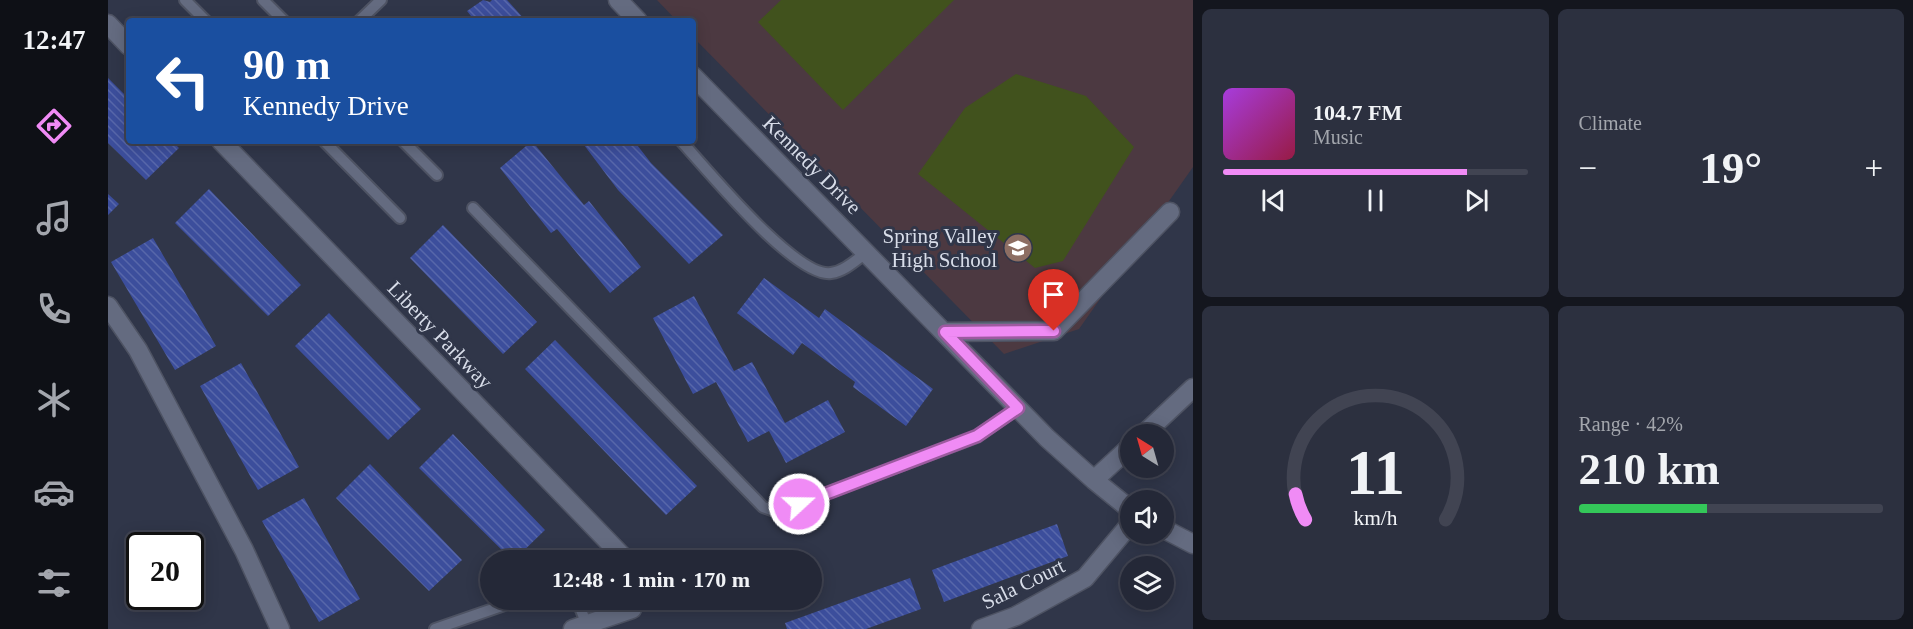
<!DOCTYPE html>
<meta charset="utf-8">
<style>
body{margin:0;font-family:"Times New Roman",serif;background:#2c303f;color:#f1f3f6;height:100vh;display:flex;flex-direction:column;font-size:22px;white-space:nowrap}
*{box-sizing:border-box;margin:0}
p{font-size:20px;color:#a3a6ad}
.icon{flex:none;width:33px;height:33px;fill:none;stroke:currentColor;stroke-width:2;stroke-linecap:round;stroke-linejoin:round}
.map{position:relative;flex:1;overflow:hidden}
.panel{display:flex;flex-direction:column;gap:9px;padding:9px;background:#14161e;width:720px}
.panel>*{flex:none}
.banner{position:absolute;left:18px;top:18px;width:570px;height:126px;border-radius:6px;box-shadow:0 3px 15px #0003,0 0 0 2px #414452;background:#1a4fa0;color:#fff;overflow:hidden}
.needle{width:39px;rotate:323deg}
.tools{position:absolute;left:1012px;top:424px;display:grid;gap:12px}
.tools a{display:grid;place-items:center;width:54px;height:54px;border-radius:50%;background:#242837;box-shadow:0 3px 15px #0003,0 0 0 2px #414452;font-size:30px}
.speed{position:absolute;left:18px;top:532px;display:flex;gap:12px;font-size:30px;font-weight:700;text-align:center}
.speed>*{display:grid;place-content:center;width:78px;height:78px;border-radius:50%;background:#242837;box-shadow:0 3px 15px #0003,0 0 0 2px #414452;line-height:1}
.speed .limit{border:3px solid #111;border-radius:9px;background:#fff;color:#111}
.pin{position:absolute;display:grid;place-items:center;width:51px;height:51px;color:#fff;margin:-62px -26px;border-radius:50% 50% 50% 0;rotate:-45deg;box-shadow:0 0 6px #0007}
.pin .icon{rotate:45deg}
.me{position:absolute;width:66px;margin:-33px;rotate:69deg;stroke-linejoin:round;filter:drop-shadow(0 0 4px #0008)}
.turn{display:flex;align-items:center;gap:21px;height:126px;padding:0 18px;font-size:27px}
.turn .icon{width:78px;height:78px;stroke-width:2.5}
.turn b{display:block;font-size:42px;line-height:51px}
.big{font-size:45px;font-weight:700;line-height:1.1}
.panel .card{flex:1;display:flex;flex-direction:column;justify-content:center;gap:9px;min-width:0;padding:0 21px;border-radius:9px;background:#2c303f}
.panel .dial{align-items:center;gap:0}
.dial svg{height:156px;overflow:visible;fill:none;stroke:#414452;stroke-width:7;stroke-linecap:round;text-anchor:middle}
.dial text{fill:#f1f3f6;stroke:none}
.song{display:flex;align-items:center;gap:18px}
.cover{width:72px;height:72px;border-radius:9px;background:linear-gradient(135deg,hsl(280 70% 55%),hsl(340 70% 35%))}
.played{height:6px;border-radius:3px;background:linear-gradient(90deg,#f08bf5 80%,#414452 80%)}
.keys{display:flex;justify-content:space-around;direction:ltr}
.heat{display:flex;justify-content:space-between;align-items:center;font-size:33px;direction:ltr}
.charge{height:9px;border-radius:4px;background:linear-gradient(90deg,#34c759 42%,#414452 0)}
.panel .tiles{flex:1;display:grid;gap:9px;grid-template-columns:repeat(2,1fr)}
.trip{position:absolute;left:372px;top:550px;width:342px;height:60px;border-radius:30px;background:#242837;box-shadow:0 3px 15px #0003,0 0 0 2px #414452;font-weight:700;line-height:60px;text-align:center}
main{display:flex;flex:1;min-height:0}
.tabs{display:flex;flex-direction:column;width:108px;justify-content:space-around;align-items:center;background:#0e1016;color:#a3a6ad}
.tabs .icon{width:42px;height:42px}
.tabs .on{color:#f08bf5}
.tabs b{font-size:27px;color:#f1f3f6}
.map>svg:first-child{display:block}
.education{fill:#4c3941}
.garden{fill:#41521d}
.building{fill:url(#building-back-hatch)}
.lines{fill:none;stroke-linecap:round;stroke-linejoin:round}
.lane-casing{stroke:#4e5363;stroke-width:14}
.street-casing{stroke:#4e5363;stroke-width:21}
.lane{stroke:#646b80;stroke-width:10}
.street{stroke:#646b80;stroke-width:18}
.route-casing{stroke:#9c5a9f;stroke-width:15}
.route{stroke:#f08bf5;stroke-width:10}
.labels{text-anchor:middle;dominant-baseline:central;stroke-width:6;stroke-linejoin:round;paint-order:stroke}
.street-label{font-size:21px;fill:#d8dde9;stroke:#303649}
.poi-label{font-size:21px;fill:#d8dde9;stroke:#303649;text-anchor:end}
</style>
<main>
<nav class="tabs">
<b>12:47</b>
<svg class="icon on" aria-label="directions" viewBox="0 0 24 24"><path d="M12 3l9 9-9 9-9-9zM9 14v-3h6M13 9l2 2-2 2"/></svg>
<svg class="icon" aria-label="music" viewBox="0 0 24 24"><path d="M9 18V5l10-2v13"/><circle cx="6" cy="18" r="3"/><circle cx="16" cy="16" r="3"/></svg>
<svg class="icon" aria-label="phone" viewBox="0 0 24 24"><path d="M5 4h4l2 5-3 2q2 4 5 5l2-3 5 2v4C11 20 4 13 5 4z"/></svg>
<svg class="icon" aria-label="climate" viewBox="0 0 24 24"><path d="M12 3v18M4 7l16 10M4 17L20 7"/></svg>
<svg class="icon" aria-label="car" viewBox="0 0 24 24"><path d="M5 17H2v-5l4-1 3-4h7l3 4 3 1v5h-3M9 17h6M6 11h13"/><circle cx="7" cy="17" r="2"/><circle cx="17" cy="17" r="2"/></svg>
<svg class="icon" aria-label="filters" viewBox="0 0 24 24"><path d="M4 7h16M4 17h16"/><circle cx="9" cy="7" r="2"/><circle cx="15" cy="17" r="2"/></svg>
</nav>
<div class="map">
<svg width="1085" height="629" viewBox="0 0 1085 629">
<defs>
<pattern id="building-back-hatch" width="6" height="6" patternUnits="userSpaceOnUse" patternTransform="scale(1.5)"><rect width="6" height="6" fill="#3c4e9c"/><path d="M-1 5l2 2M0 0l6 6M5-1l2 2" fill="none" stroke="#5767aa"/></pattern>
</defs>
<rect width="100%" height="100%" fill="#303649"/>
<path class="education" d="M549,0H1085V167L971,329L896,354L585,37V21H569Z"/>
<path class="garden" d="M673,0H846L735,110L650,22Z
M908,74L978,96L1026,147L955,261L927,268L810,174L857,108Z"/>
<path class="building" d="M375,0L382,2L384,0H399L418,21H356L363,16L359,11Z
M0,78L21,99V141H64L71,148L38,180L0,143Z
M424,141L476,205L481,201L533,267L502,293L449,229L443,233L392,168Z
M473,141H526L543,163L615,235L581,264L510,190Z
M101,189L193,285L160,316L67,223Z
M0,194L11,204L0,215Z
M335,225L429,322L395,354L302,258Z
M45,238L108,346L67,370L3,262Z
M656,278L711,318L717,309L825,389L798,426L745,387L747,382L694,343L685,355L629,313Z
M586,296L626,371L644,362L677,423L720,400L737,432L678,463L661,431L640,442L608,382L585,394L545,318Z
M221,313L313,409L280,440L187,346Z
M447,340L589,486L558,515L417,369Z
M133,363L191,467L150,490L92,386Z
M345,434L437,530L405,561L311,468Z
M262,464L354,560L321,591L228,498Z
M196,498L252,599L211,622L154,521Z
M949,524L960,556L836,602L824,570Z
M802,578L813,609L758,629H679L677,623Z"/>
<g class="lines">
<g class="lane-casing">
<path id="lane" d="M77,0L98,21
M155,0L176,21
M251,21L273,0
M216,141L292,218
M295,141L329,175
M573,141C598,168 687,278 723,273C737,271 748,260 759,252
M365,208L655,507L669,512L869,437L910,408
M469,600L479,625
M327,629L411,600"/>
</g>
<g class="street-casing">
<path id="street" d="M510,0L530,21
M0,24L21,46
M585,76L939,438L986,480L1023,510
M113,141L519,561
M0,306L30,350L136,550L172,629
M837,332L946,331L1062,212
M1035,435L1085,388
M986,480L1023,446
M1056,529L1085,544
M465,629L524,609L527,600
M873,629L908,616L977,578L1023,523"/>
</g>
<use href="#lane" class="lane"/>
<use href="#street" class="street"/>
</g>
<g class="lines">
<g class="route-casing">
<path id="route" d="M691,504L869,436L910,408L837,332L946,331"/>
</g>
<use href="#route" class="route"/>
</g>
<defs>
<g id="school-disc" transform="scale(1.5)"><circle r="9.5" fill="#8d6e63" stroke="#303649"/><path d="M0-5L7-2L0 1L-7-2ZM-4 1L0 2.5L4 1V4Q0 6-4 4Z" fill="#fff"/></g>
</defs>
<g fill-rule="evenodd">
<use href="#school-disc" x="910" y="248"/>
</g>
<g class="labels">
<g class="street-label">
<text transform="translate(704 165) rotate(45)">Kennedy Drive</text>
<text transform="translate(332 335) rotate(46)">Liberty Parkway</text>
<text transform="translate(915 584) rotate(-26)">Sala Court</text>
</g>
<g class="poi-label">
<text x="889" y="236">Spring Valley<tspan x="889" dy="24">High School</tspan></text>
</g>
</g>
</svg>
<div class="tools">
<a><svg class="needle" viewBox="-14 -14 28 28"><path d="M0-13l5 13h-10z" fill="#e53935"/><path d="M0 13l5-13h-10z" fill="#a3a6ad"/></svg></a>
<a><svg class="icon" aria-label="sound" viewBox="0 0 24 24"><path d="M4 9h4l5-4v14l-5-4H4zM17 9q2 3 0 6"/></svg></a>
<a><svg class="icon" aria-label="layers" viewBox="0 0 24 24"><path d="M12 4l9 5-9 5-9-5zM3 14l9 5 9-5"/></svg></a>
</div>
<div class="speed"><div class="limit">20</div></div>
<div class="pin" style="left:946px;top:331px;background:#d93025"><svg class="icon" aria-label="arrive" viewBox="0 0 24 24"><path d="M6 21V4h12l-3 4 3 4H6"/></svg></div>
<svg class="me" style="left:691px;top:504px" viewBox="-20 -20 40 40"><circle r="17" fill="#f08bf5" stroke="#fff" stroke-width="3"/><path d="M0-11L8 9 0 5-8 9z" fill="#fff"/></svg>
<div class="trip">12:48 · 1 min · 170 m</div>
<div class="banner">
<div class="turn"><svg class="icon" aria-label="left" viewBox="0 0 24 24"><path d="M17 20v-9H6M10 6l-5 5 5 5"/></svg><div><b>90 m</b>Kennedy Drive</div></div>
</div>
</div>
<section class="panel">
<div class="tiles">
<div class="card">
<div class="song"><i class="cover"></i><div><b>104.7 FM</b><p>Music</p></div></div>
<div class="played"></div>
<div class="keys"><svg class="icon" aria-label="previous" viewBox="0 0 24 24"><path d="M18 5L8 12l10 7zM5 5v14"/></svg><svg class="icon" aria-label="pause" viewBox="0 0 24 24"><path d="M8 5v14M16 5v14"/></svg><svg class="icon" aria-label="next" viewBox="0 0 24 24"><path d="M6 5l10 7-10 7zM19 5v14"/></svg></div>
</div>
<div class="card"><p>Climate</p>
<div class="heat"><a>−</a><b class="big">19°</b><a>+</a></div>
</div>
<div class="card dial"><svg viewBox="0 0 100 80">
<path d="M14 69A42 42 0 1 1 86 69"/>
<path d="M14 69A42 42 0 0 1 9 56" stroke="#f08bf5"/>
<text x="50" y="56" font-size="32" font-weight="700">11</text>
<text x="50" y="72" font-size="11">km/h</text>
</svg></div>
<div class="card"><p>Range · 42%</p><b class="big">210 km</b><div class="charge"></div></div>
</div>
</section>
</main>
